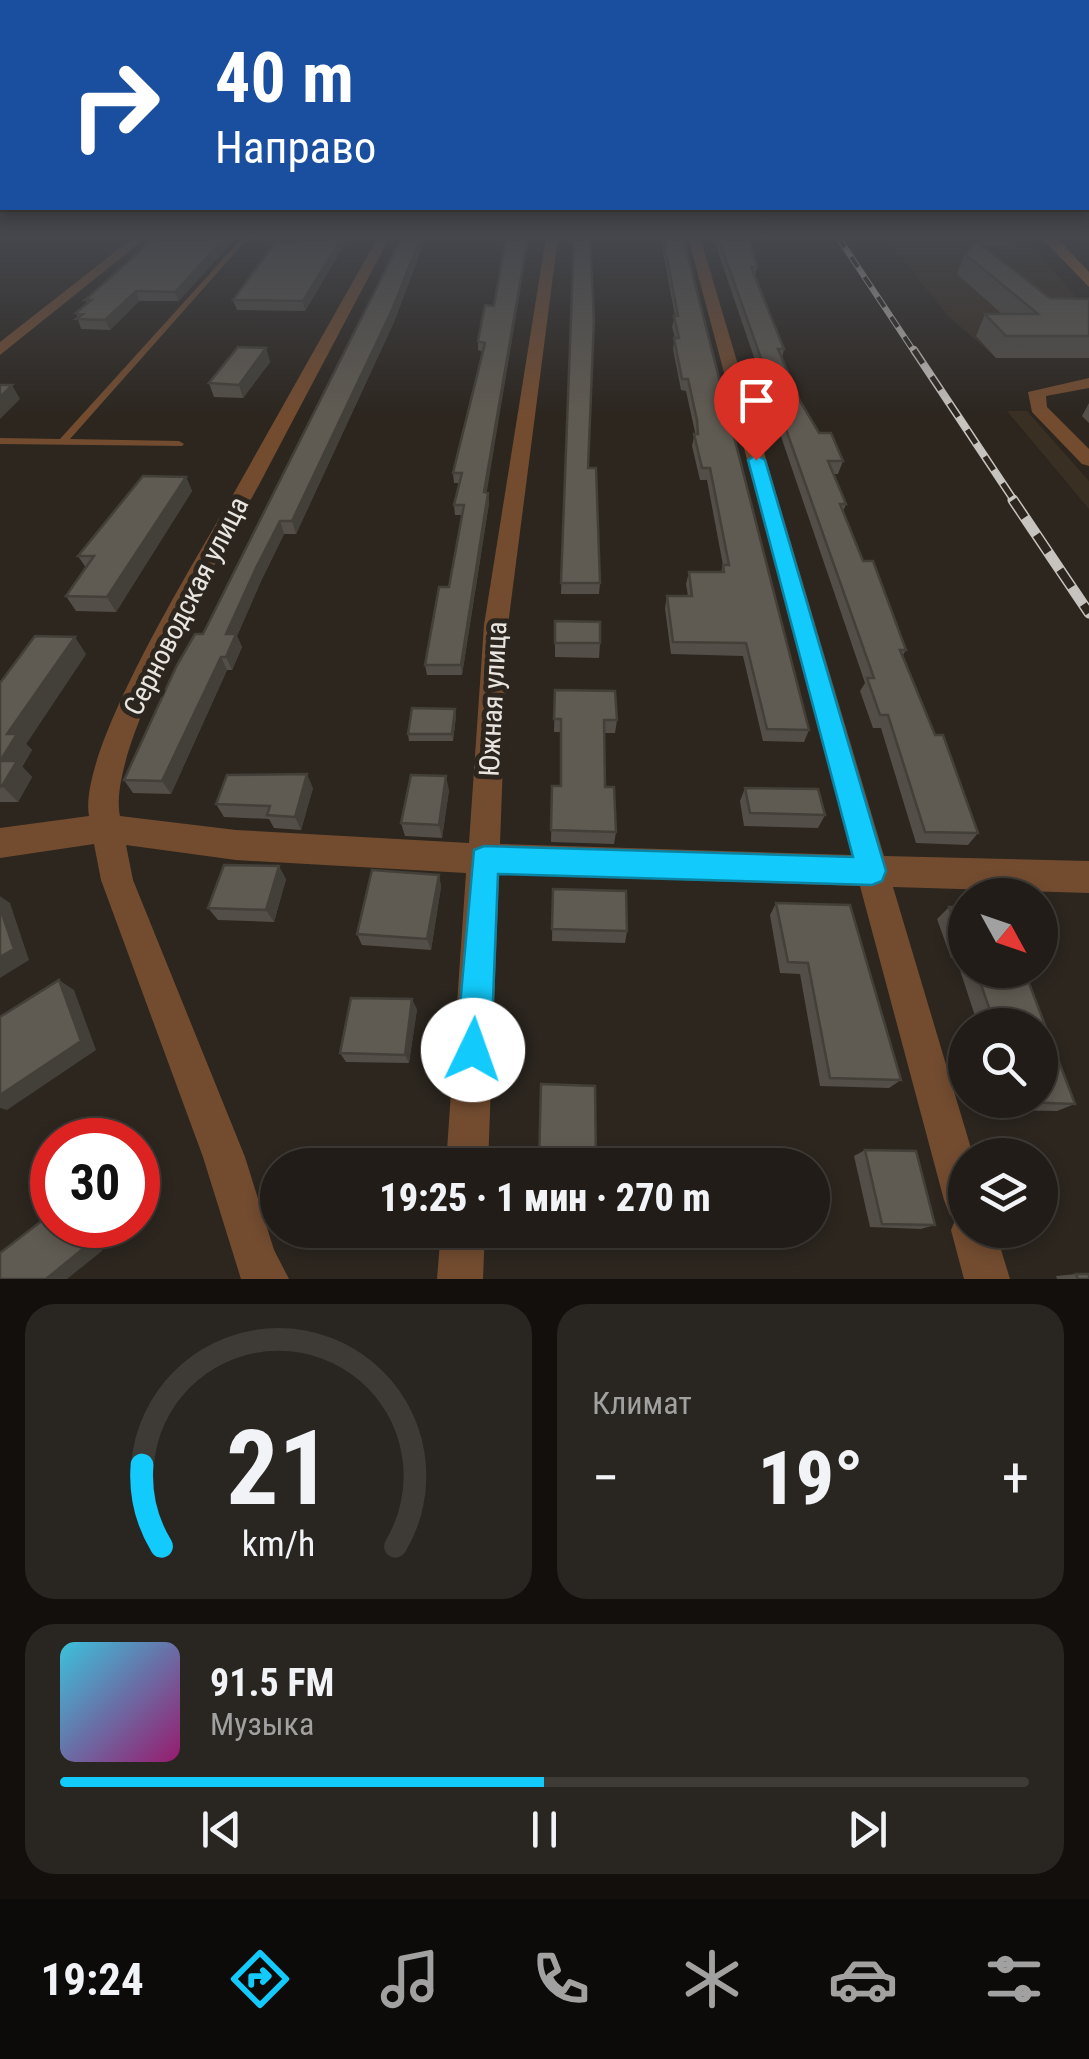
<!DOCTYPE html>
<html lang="ru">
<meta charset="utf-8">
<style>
body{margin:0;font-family:"Roboto Condensed",sans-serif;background:#292520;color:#f1f3f6;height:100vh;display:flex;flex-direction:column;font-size:38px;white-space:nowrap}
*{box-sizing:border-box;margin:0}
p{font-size:32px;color:#a2a1a1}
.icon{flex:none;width:55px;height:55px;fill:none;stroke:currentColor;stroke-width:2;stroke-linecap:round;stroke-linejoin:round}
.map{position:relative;height:1279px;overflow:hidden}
.panel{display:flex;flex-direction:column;gap:25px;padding:25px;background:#120f0d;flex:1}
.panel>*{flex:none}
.top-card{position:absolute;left:0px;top:0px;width:1090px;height:210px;box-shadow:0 5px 15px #0003,0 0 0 2px #3e3a36;background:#1a4fa0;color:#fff;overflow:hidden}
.needle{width:65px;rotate:130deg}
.controls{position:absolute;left:948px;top:878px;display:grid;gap:20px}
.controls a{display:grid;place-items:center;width:110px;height:110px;border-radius:50%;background:#211c17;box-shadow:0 5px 15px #0003,0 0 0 2px #3e3a36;font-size:50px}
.speed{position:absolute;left:30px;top:1118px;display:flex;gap:20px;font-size:50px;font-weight:700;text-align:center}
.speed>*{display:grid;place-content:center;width:130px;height:130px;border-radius:50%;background:#211c17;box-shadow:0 5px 15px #0003,0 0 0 2px #3e3a36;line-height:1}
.speed .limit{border:15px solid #d22;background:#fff;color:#111}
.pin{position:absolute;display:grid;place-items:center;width:85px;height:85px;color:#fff;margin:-102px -42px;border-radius:50% 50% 50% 0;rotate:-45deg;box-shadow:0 0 10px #0007}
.pin .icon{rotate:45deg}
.me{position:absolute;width:110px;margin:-55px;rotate:3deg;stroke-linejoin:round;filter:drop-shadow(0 0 8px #0008)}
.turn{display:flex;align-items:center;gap:35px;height:210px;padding:0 50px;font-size:45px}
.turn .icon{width:130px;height:130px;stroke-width:2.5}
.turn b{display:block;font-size:70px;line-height:85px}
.big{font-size:75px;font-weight:800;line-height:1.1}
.panel .widget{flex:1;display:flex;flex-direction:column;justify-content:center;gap:15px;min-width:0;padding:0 35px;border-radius:30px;background:#292520}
.panel .dial{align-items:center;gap:0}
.dial svg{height:260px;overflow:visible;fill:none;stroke:#3e3a36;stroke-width:7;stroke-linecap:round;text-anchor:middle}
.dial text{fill:#f1f3f6;stroke:none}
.song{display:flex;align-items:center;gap:30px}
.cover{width:120px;height:120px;border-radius:15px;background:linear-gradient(135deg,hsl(190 70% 55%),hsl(320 70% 35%))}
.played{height:10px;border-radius:5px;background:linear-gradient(90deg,#12cafb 50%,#3e3a36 50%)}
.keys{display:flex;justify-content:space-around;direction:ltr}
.heat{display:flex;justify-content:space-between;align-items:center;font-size:55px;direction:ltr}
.panel .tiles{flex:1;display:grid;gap:25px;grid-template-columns:1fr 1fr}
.widget:last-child{grid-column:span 2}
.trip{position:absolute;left:260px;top:1148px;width:570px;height:100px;border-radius:50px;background:#211c17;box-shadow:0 5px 15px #0003,0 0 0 2px #3e3a36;font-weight:800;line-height:100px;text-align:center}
.menu{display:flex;height:160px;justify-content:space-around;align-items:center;background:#0d0b09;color:#a2a1a1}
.menu .icon{width:70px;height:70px}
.menu .on{color:#12cafb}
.menu b{font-size:45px;color:#f1f3f6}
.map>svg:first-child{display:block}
.built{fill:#392f22}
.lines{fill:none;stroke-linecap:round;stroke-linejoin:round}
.service{fill:#734c30;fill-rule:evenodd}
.minor{fill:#734c30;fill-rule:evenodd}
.secondary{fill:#9d5f30;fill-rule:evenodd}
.rail-far2-casing{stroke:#c7c3be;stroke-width:6}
.rail-far1-casing{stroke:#c7c3be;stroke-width:8}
.rail-casing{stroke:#c7c3be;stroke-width:11}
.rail-far2{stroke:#2c261f;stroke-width:4;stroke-dasharray:12;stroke-linecap:butt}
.rail-far1{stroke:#2c261f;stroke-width:5;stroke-dasharray:16;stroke-linecap:butt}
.rail{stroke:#2c261f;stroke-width:8;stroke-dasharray:21;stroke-linecap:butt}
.wall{fill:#534e47}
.shaded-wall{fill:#434039}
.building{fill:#605b52;stroke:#434039;stroke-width:2.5}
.route{fill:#12cafb;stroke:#0c83a3;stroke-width:2.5}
.labels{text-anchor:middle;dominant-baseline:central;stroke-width:10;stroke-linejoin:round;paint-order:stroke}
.street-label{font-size:28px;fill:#e9e5e0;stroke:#2c261f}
</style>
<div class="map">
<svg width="1089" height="1279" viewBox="0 0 1089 1279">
<rect width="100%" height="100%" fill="#2c261f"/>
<path class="built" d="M885,237H1025L1086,309L1089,358H996L948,316Z
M1007,411H1027L1089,481V509Z"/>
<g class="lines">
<path class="service" d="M243,237H249L70,439L179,441L184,444L182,446L0,444V438L60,439Z"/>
<path class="minor" d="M134,237H147L0,355V342Z
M378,237H390C347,318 304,399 261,481C226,546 105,749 120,816L236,830L469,843L484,625L546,237H558L508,625L500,844L852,855L688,237H700L884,856L1089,861V893L893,887L973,1155H965V1230H995L1010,1279H964L951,1230L956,1218L950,1215L944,1200L860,886L499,874L488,1165H446L466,873L236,860L126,845L133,880L245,1157L274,1250L289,1279H241L203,1157L101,880L94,844L0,858V828L89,816C77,749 202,550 239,484C285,402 332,319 378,237Z
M1089,378V388L1046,396L1047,407L1089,449V466L1082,464L1032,412L1028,392Z
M441,1230H485L483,1279H437Z"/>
<path class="secondary" d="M1041,237H1056L1089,272V287Z"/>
<g class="rail-far2-casing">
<path id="rail-far2" d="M838,237L915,353"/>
</g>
<g class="rail-far1-casing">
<path id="rail-far1" d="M914,350L1015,502"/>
</g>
<g class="rail-casing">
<path id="rail" d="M1013,500L1089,613"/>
</g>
<use href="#rail-far2" class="rail-far2"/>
<use href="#rail-far1" class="rail-far1"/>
<use href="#rail" class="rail"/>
</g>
<path class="wall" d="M156,237L179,301H139L110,330L81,329L76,313L87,303L85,300Z
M300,237H349L305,311L237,310L233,300L295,244Z
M402,237H426L394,322L296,534H284L261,581L237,636L242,647L232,670H227L171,794L133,793L124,780L203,634Z
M506,237H529L486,493H488L489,503L462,675H427L425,665L449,587L462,515H455L454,505L459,483H454L453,473L483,352L478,350V341L494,306Z
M574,237L588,468L600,583L599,594H561Z
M663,237L809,730L804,742L763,741L743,656L671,654L665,608L667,596H688L686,584L689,572H721L723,565L707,480H700L692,446L695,432L686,391L681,390L673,349L675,338L672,327L675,316L662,247Z
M713,237H748L757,267L755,277L784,349L782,358L800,401L819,433L843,461L838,474H833L846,504L843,512L863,561L906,650L903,655L935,735L978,833L968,845L916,843L881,728H873L860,691L865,683Z
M978,237H1020L1015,248L982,245Z
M965,254L1050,298L1089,299V358H996L976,336L985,314H1002L957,274Z
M266,348L270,362L243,398L214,397L209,383Z
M1089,403V423L1082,416Z
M186,477L192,491L116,612L76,611L66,596L86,568L78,556Z
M555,621L600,643L599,658L555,657Z
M86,654L26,744L32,750L22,767L32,777L18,802H0V683Z
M555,690L617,720L615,733H604L605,787L616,832L614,844L551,842L552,786H560L561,732H554Z
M455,709L456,716L453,741H409L408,734Z
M313,788L301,830L274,828L269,819L224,817L216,804Z
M745,788L825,815L818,828L744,826L740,801Z
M449,790L442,838L405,836L401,823Z
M439,875L441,887L431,950L362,945L357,934Z
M286,879L274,922L218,920L208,908Z
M553,889L627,931L625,943L552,941Z
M776,903L901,1080L889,1088L820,1086L800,974L780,973L770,915Z
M949,907H965V970H1024L1075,1104L1057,1111L1005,1110L1002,1100H1040V1025H978L956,958H951L937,919Z
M417,1009L409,1063L346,1062L340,1053Z
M865,1150L935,1225L921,1229L870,1227L854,1156Z
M1076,1274L1089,1279H1057L1056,1276Z"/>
<path class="shaded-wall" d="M226,237H237L179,301L175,292Z
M342,237H349L305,311L303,301Z
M421,237H426L394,322L296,534L292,521Z
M528,237H529L485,503L484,492Z
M136,291L139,301L110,330L105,320Z
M266,348L270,362L243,398L239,385Z
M12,385L20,399L0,419V397Z
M186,477L192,491L116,612L107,597Z
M488,493L489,503L462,675L461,665Z
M280,521L284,534L261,581L237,636L242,647L232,670L226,657V634L256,568Z
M75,637L86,654L26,744L32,750L22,766L32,777L18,802L2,786L0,761L7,734Z
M221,657L227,670L171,794L162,781Z
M455,709L456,716L453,741L452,734Z
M307,774L313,788L301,830L295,817Z
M446,776L449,790L442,838L439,825Z
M279,866L286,879L274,922L266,910Z
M439,875L441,887L431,950L427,939Z
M0,896L10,903L29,960L0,978Z
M59,980L74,990L96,1050L7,1110L0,1108V1095Z
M412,999L417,1009L409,1063L405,1055Z
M77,1225H93L102,1251L67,1279H46Z"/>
<path class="building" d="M156,237H226L175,292L136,291L105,320L76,319L83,314L76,313L91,300H85Z
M300,237H342L303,301L233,300L274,244H295Z
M402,237H421L392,310L292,521H280L256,568L226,634H236L226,657H221L162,781L124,780L177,665L195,634H203Z
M506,237H528L484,492L488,493L461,665H425L439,587H449L464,505H454L462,473H453L485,343L478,341L485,305L494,306Z
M574,237H590L594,320L588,468H596L600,583H561Z
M663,237H683L809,730L767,729L746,643L673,642L667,596H692L689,572H724L723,565H729L710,468H702L694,434H698L697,420L688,379H682L674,338H679L674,316H678Z
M718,237H748L757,267H751L784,349H778L800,401L819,433H831L843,461H828L846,504H840L863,561H873L906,650H900L935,735H943L978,833L925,832L888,715H880L867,678H874Z
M976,241L1050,298L1089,299V336H1006L985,314H1038L965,254Z
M238,347L266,348L239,385L209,383Z
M0,385H12L0,397Z
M143,476L186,477L107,597L66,596L94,556H78Z
M555,621L600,622V643H555Z
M35,636L75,637L7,734H17L0,761H17L2,786L0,787V683Z
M555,690L615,691L617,720H604L605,787H614L616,832L551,830L552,786H561V719H554Z
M412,708L455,709L452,734H408Z
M307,774L295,817L267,815L270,806L216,804L227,775Z
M411,775L446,776L439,825L401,823Z
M745,788L818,789L825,815L750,813Z
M224,865L279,866L266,910L208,908Z
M372,870L439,875L427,939L357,934Z
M553,889L626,891L627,931L552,929Z
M776,903L850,905L901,1080L830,1078L808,963L788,962Z
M949,907H965V947H963Z
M0,908L14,949L0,957Z
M976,970H1024L1075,1104L1021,1102L1020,1100H1040V1025H995Z
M59,980L81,1041L0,1095V1017Z
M351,998L412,999L405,1055L340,1053Z
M541,1084L595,1086L596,1165H539Z
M865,1150L916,1151L935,1225L882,1224Z
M52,1213V1225H77L84,1248L46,1279H0V1253Z
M1076,1274H1089V1279H1078Z"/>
<linearGradient id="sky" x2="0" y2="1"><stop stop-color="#181511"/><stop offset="0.57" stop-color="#45474d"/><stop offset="1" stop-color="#45474d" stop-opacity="0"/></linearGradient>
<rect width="1089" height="416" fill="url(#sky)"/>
<path class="route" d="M756,455L765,460L886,871L882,881L872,885L498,874L491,1050L486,1063L473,1068L461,1063L456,1050L474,850L484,846L853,857L748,460Z"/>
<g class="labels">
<g class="street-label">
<text transform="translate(186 606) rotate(-63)">Серноводская улица</text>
<text transform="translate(493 699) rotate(-87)">Южная улица</text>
</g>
</g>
</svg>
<div class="controls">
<a><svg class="needle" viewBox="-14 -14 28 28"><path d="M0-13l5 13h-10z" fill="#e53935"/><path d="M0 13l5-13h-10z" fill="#a2a1a1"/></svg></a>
<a><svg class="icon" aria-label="search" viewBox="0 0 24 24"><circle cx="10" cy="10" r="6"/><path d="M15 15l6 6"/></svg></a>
<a><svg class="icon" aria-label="layers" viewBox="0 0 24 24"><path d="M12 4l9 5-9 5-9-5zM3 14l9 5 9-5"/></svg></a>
</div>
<div class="speed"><div class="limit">30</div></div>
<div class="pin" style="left:756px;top:460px;background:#d93025"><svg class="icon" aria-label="arrive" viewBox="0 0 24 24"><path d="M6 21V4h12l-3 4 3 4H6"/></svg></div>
<svg class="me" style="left:473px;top:1050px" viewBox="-20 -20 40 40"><circle r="19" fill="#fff"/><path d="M0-13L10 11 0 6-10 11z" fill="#12cafb"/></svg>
<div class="trip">19:25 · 1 мин · 270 m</div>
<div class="top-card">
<div class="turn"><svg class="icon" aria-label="right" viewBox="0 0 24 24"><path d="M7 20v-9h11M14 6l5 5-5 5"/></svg><div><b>40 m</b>Направо</div></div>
</div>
</div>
<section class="panel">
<div class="tiles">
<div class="widget dial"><svg viewBox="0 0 100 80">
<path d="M14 69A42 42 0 1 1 86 69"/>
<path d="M14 69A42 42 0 0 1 8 44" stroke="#12cafb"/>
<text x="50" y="56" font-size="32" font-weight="700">21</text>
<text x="50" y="72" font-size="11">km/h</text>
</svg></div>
<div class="widget"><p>Климат</p>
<div class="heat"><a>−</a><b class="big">19°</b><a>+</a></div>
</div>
<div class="widget">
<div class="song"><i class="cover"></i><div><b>91.5 FM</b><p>Музыка</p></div></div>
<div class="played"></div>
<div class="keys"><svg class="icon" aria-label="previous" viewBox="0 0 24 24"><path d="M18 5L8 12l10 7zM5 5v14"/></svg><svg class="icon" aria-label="pause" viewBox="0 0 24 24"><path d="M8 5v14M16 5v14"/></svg><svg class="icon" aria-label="next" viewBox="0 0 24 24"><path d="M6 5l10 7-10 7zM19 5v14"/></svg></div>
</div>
</div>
</section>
<nav class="menu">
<b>19:24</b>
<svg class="icon on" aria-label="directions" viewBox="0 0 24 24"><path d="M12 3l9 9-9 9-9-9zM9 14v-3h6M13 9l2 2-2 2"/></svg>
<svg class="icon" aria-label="music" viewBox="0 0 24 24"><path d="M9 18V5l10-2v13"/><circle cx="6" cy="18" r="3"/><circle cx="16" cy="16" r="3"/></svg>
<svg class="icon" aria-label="phone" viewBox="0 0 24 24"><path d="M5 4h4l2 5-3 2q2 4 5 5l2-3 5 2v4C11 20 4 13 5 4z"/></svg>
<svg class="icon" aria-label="climate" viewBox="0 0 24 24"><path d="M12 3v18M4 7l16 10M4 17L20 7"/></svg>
<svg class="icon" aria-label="car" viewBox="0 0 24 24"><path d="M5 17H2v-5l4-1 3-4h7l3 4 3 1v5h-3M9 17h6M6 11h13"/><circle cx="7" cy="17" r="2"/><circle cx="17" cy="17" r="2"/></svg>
<svg class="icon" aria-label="filters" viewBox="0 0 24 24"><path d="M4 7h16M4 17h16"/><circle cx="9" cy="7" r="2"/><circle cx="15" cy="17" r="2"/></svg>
</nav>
